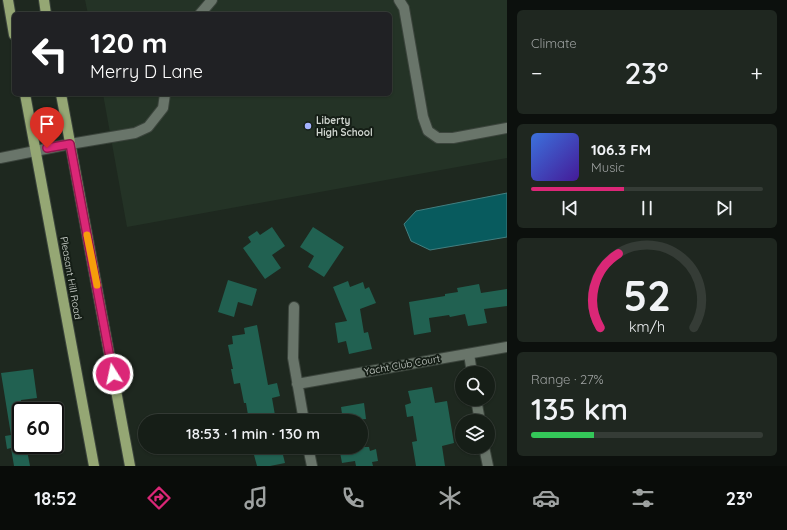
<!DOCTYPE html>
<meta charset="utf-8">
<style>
body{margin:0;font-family:Quicksand,sans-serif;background:#1f2720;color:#f1f3f6;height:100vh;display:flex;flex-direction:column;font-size:15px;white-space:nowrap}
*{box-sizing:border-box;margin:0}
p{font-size:13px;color:#9ea2a1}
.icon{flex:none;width:22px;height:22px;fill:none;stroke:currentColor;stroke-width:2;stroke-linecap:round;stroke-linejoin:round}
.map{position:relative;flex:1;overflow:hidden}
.side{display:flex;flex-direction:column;gap:10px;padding:10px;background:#0c100d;width:280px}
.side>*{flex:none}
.banner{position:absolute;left:12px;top:12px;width:380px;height:84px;border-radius:6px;box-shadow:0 1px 3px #0004,0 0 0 1px #353c36;background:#202124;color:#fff;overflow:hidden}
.tools{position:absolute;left:455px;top:366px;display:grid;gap:8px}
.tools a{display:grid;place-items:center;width:40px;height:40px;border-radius:50%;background:#161e17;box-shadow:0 1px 3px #0004,0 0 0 1px #353c36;font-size:20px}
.speed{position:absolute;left:12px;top:402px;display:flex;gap:8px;font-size:20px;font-weight:700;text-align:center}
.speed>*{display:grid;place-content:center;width:52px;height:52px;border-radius:50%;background:#161e17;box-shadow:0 1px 3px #0004,0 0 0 1px #353c36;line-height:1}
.speed .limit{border:2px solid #111;border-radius:6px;background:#fff;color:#111}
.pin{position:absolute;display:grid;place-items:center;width:34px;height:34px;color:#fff;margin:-41px -17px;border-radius:50% 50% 50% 0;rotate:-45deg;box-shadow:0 0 4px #0007}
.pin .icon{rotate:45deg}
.me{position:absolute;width:44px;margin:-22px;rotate:350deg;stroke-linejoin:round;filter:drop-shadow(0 0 3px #0008)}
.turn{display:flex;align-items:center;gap:14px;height:84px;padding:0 12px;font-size:18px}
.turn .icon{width:52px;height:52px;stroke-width:2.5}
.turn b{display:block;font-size:28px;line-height:34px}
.big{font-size:30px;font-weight:600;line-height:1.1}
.side .widget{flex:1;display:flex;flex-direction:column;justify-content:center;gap:6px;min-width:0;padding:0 14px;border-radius:6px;background:#1f2720}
.side .dial{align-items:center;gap:0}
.dial svg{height:104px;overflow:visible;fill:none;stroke:#353c36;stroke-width:7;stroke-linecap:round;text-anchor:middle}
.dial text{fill:#f1f3f6;stroke:none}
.song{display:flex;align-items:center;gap:12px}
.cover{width:48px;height:48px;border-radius:6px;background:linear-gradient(135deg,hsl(220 70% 55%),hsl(260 70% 35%))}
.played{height:4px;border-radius:2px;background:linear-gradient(90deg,#db2777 40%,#353c36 40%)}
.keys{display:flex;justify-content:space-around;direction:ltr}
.heat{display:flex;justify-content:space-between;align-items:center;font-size:22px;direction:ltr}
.charge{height:6px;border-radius:3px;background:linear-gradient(90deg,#34c759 27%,#353c36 0)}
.trip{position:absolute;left:138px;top:414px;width:230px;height:40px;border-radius:20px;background:#161e17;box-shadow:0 1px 3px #0004,0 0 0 1px #353c36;font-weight:600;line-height:40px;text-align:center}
.tabs{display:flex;height:64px;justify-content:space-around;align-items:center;background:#090c09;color:#9ea2a1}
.tabs .icon{width:28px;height:28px}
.tabs .selected{color:#db2777}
.tabs b{font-size:18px;color:#f1f3f6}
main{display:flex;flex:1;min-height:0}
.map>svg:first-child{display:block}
.built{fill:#243326}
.water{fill:#085b5e;stroke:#437f80}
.building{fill:#216151}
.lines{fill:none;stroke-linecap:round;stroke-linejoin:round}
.minor-casing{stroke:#3b443c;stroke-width:12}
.major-casing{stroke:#3b443c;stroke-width:12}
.minor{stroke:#69756a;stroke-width:10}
.major{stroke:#95a774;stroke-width:10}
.route-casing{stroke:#8e194d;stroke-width:10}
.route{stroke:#db2777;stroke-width:7}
.slow{stroke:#f59e0b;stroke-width:7}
.poi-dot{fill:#a3b2fd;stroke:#151e16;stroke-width:1.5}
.labels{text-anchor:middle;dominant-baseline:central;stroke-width:4;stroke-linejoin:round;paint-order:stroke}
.poi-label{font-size:10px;font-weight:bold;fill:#ced4ce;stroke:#151e16;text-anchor:start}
.street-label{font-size:10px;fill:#ced4ce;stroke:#151e16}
</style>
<main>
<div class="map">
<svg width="507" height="466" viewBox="0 0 507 466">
<rect width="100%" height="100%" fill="#1e281f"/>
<path class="built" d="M85,0H507V158L127,227L103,94H390V14H88Z"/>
<path class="water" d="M507,193V237L430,250L411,241L404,224L416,211Z"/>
<path class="building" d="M272,227L285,246L272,255L281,268L265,279L243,248L251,242L248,237L257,231L260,235Z
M313,227L344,247L324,277L308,267L314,256L300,247Z
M228,280L257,289L252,306L238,302L234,317L218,312Z
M348,281L350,287L363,282L365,289L369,287L376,303L360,309L364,333L368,332L372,349L349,354L346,341L338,343L335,323L347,321L333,287Z
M479,284L481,293L507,289V306L484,309L487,323L468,326L465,314L450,317L449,315L429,318L431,332L414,335L409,302L445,296V294L458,292L457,288Z
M257,325L268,385L277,383L280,396L272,398L276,421H249L246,403H244L240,383L234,384L231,369H233L228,345L233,344L232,336L245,334L244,328Z
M33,369L37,398L21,400V445H26L30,466H14L11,448L7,449L5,436L11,435L1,373Z
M432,387L435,403L447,401L454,443L442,446L445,466H416L412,442L417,441L413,416L407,417L405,405L411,403L408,391Z
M364,403L366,419L343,421L341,407Z
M266,447H281L285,463L270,466H257L254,455L268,452Z
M339,447H369L370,451L376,449L378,461L372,462L373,466H356L355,461L342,463Z"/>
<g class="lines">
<g class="minor-casing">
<path id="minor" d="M399,0L404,8L423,117L428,131L438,138H453L507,128
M200,14L212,0
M0,158L70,144L135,133L148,127L163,108L165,94
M294,307L293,358L304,421
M469,354L472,373
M297,384L507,347
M476,399L480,421
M308,447L312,466
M484,447L488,466"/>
</g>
<g class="major-casing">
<path id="major" d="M8,0L14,35
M44,0L46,14
M25,94L94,466
M61,94L130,466"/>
</g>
<use href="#minor" class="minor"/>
<use href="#major" class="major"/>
</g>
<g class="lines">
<g class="route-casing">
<path id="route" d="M47,148L70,144L113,374"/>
</g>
<use href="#route" class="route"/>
<path class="slow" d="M87,235L97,285"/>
</g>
<circle class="poi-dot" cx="308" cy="126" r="4"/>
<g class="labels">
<g class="poi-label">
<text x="316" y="120">Liberty<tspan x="316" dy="12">High School</tspan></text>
</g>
<g class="street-label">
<text transform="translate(71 278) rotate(80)">Pleasant Hill Road</text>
<text transform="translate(402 365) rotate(-10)">Yacht Club Court</text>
</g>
</g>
</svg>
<div class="tools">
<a><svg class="icon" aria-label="search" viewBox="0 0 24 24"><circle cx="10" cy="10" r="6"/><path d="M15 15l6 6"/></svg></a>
<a><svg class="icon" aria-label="layers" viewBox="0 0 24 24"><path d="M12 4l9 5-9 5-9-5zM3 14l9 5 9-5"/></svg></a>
</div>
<div class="speed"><div class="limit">60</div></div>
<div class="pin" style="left:47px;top:148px;background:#d93025"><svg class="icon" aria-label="arrive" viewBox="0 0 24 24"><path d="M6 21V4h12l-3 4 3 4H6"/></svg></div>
<svg class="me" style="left:113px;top:374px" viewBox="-20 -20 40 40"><circle r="17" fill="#db2777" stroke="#fff" stroke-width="3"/><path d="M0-11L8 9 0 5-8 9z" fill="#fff"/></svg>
<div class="trip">18:53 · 1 min · 130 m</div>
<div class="banner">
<div class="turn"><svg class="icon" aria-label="left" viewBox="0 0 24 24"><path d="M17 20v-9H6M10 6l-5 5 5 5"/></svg><div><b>120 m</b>Merry D Lane</div></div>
</div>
</div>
<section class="side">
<div class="widget"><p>Climate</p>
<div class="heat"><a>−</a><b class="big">23°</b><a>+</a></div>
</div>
<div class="widget">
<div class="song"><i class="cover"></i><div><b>106.3 FM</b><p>Music</p></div></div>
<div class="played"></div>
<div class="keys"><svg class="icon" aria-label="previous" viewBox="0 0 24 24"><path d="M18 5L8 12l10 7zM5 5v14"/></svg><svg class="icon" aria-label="pause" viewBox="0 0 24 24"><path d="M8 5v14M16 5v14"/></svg><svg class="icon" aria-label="next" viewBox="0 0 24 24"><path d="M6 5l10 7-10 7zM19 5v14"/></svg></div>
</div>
<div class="widget dial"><svg viewBox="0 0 100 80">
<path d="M14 69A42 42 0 1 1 86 69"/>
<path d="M14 69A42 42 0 0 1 28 12" stroke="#db2777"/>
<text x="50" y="56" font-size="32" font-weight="700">52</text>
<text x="50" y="72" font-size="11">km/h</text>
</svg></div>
<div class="widget"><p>Range · 27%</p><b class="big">135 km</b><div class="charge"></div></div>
</section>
</main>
<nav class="tabs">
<b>18:52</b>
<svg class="icon selected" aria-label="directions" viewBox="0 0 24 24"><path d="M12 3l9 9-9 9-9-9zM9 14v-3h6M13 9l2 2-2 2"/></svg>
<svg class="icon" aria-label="music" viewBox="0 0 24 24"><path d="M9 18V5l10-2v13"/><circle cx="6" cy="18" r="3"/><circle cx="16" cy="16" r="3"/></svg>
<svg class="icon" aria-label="phone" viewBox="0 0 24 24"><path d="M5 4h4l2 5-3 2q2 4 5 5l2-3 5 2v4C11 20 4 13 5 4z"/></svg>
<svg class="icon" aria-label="climate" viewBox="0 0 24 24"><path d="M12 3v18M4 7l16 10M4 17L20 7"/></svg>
<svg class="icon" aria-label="car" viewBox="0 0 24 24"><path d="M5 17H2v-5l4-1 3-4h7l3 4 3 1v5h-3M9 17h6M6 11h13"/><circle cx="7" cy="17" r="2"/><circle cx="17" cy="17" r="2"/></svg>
<svg class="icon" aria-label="filters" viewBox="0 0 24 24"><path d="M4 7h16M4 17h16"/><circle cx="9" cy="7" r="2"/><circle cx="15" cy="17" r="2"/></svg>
<b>23°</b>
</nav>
